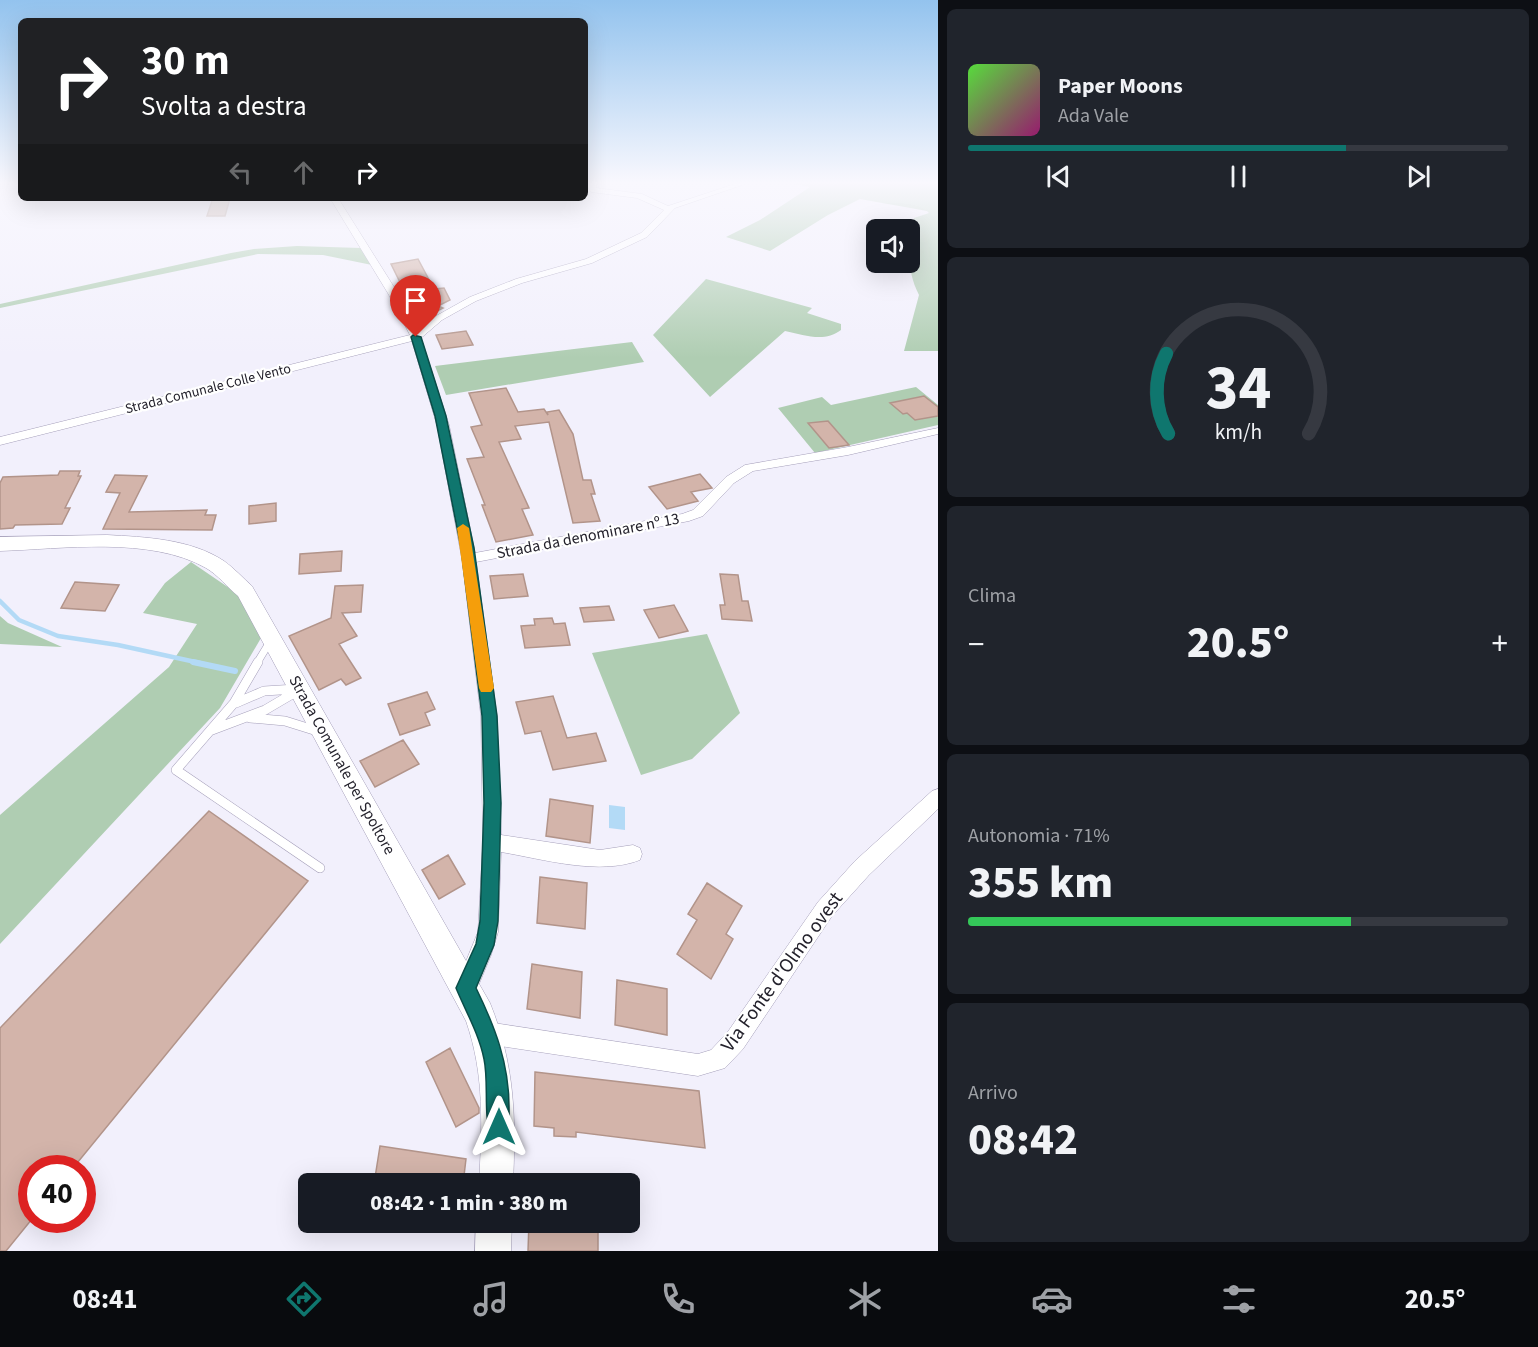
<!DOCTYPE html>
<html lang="it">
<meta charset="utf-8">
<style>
body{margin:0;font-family:"Source Sans 3",sans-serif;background:#20242c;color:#f1f3f6;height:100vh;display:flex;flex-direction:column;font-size:22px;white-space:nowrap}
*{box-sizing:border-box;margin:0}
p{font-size:20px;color:#9ea1a6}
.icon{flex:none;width:33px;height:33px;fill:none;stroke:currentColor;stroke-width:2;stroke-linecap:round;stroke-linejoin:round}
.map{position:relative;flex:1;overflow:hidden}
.drawer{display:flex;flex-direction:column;gap:9px;padding:9px;background:#0d0f14;width:600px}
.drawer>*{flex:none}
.hud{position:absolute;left:18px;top:18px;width:570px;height:183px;border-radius:9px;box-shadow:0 6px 24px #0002;background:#202124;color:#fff;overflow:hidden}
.tools{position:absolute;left:866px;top:219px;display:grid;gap:12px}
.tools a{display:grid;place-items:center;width:54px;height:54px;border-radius:9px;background:#171b24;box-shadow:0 6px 24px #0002;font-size:30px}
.speed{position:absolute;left:18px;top:1155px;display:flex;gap:12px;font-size:30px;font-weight:700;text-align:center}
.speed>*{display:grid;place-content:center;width:78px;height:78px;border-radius:50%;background:#171b24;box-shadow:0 6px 24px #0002;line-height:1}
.speed .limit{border:9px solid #d22;background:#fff;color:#111}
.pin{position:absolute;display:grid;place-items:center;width:51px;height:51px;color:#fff;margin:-62px -26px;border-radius:50% 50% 50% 0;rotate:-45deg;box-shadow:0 0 6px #0007}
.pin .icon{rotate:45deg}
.me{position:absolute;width:66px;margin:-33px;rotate:0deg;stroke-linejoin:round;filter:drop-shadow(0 0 4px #0008)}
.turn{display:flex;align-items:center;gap:21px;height:126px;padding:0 24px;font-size:27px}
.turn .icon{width:78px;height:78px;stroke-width:2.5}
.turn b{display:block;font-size:42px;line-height:51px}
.lanes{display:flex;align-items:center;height:57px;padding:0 24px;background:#0003;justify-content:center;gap:30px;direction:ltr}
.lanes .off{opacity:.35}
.big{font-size:45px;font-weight:800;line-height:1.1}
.drawer .tile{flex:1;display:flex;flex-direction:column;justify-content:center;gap:9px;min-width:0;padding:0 21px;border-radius:9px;background:#20242c}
.drawer .dial{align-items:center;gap:0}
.dial svg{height:156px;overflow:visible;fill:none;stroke:#363941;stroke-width:7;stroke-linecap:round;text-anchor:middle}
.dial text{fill:#f1f3f6;stroke:none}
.song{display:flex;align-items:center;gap:18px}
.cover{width:72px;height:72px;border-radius:9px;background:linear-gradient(135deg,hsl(110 70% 55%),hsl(320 70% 35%))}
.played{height:6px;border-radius:3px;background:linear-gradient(90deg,#0f766e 70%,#363941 70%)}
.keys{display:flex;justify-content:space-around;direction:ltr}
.heat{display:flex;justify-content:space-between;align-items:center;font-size:33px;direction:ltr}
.charge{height:9px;border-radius:4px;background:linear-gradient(90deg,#34c759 71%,#363941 0)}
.trip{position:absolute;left:298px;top:1173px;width:342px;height:60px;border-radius:9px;background:#171b24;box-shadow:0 6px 24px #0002;font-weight:800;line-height:60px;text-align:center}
.menu{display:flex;height:96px;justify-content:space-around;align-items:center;background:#090b0e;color:#9ea1a6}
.menu .icon{width:42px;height:42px}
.menu .active{color:#0f766e}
.menu b{font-size:27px;color:#f1f3f6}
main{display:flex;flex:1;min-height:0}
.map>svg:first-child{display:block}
.green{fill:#afcdb2}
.water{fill:#b3daf6}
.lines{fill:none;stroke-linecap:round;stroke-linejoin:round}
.stream-far1{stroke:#b3daf6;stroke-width:4.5}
.stream{stroke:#b3daf6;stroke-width:6}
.building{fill:#d3b4aa;stroke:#b2948a;stroke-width:1.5}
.lane-far1-casing{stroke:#a49eb9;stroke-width:8}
.lane-casing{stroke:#a49eb9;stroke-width:10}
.street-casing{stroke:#a49eb9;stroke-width:1}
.secondary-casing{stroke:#a49eb9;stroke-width:1}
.lane-far1{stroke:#fff;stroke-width:7}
.lane{stroke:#fff;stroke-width:9}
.street{fill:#fff;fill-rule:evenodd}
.secondary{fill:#fff;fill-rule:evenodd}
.route{fill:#0f766e;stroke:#0a4d48;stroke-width:1.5}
.slow{fill:#f59e0b}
.labels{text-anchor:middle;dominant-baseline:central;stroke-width:4.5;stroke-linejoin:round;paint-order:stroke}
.far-street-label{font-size:14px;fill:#24222c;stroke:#fff}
.street-label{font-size:16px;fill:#24222c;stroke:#fff}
.near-street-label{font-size:20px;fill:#24222c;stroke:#fff}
</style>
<main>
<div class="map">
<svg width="938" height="1251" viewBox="0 0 938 1251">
<rect width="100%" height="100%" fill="#f2f0fc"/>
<path class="green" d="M790,183H938V351H904L919,295C905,267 910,248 914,218L929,213L927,211L860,199L828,215L770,251L726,237L760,220L810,187Z
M297,246L361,248L372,265L323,255L258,254L0,308V304L231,253L254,249Z
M706,279L812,308L807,313L841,324V330C824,343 805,335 785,331L710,397L653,335Z
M632,342L644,362L446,395L435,366Z
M916,387L938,405V425L815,453L778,408L822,397L831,405Z
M191,562L238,594L261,638L220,708L0,944V815L169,667L197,624L143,613L165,583Z
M0,616L8,623L62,647L0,644Z
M707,634L740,713L692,759L641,775L592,653Z"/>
<path class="water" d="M609,805L625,807V830L609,828Z"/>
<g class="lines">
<path class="stream-far1" d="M0,601L19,620L58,636L118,645L200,663"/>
<path class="stream" d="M193,662L235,671"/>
</g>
<path class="building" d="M213,198H230L225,216H207Z
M418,259L434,289L444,288L450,300L438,306L443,308L433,313L432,316L418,319L391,264Z
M466,331L473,345L442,349L436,335Z
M506,388L518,412L544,409L548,415L547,412L559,410L573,434L583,480H591L595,494H591L600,521L573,523L549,422L515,426L521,439L499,442L529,508L522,509L533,535L496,542L482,505H485L467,459L484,457L471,427L482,425L469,393Z
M924,396L938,407V416L915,420L907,413L903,414L890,403Z
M828,421L849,445L829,448L808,423Z
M60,471H80L78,476H81L65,508H70L62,524L15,525L13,528L0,529V483L3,477L58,475Z
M700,474L712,488L691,492L698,501L667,509L649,487Z
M115,475L147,476L129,512L207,510L205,515H216L212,530L103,529L120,493L106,492Z
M276,503V521L249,524V506Z
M342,551L341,571L299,574L300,554Z
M523,574L528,596L494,599L490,576Z
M720,574L738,575L742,601H748L752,621L722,619L720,605H725Z
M75,582L119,585L105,611L61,608Z
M363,585L361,612L342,613L357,636L339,644L361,678L346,685L341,679L319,690L289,636L331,618L335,586Z
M674,605L688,631L659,638L644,610Z
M609,606L614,620L584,622L580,608Z
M552,618L554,624L565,623L570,645L525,648L521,626L535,625L534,619Z
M427,692L435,709L425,713L430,725L400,735L388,704Z
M553,696L567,738L596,733L606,761L553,770L541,731L525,734L516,702Z
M403,740L419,764L375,787L360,761Z
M550,799L593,806L590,843L546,836Z
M209,811L308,881L73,1168H32V1219L6,1251H0V1028Z
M448,855L465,884L439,899L422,870Z
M540,877L587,883L585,929L537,923Z
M707,883L742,906L726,934L733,939L711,979L677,954L697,920L688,914Z
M532,964L582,972L580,1018L527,1009Z
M617,980L667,989V1035L615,1025Z
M450,1048L479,1108V1113L456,1127L426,1062Z
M535,1072L699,1091L705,1148L576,1132V1137L554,1136V1128L534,1126Z
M380,1146L466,1159L463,1184H374Z
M529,1222H598V1251H528Z"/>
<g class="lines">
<g class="lane-far1-casing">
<path id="lane-far1" d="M257,663L271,640"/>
</g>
<g class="lane-casing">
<path id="lane" d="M258,662L234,703L176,770L320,868
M236,703L264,691L296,689
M250,718L285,721L317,731
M212,730L265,710L299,690"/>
</g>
<g class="street-casing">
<path id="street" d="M589,183H596V188L642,194L668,206L738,183H748L675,208L647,237L592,263L522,283L476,301L442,320L421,338L449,425L475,553L682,514L693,510L726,477L745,465L848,447L938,428V434L848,455L753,471L734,483L703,516L689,521L476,562L497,716L501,835L600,850L633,845L640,848L642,854L640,860C599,876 543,859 501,852L498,932L491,955L474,996L466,999L458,996L455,988L478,932L483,842L481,716L462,559L437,425L412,341L0,445V437L410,335L389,295L330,198H338L399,295L418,331L436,316L470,297L516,279L586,259L641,233L664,210L637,198L591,192L588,187Z
M938,789V809L869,875L832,916L743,1049L725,1068L698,1076L487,1044L479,1041L476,1033L479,1025L487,1022L698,1054L711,1050L727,1033L818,902L855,861L932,791Z"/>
</g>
<g class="secondary-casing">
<path id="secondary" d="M107,535C145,537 191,539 224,561C234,568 243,578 252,586L490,1003C515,1065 516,1118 513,1184H479C482,1128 485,1075 466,1021L238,596C227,587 218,575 206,568C150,536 62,549 0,551V537Z
M476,1222H512L511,1251H475Z"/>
</g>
<use href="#lane-far1" class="lane-far1"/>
<use href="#lane" class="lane"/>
<use href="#street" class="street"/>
<use href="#secondary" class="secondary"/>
</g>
<linearGradient id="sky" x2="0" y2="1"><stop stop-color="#93c3ee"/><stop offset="0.51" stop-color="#f9f8fe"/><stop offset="1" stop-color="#f9f8fe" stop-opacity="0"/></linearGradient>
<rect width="938" height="358" fill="url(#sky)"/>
<path class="route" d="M413,335L421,337L446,416L474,548L497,716L501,803L498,921L494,945L476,988C495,1027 509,1063 509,1107C509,1117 510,1125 506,1135L499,1138L491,1135C483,1116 489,1082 484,1059C479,1034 466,1012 456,988L476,944L480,921L484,803L482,716L461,548L435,416L411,337Z"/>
<path class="slow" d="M463,524L469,528L494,688L491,692H481L479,688L457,528Z"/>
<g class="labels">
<g class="far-street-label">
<text transform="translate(208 389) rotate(-14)">Strada Comunale Colle Vento</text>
</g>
<g class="street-label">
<text transform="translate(588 536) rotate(-11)">Strada da denominare nº 13</text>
<text transform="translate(342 765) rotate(61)">Strada Comunale per Spoltore</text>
</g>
<g class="near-street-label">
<text transform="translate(782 972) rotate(-54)">Via Fonte d'Olmo ovest</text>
</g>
</g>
</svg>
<div class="tools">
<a><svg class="icon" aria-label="sound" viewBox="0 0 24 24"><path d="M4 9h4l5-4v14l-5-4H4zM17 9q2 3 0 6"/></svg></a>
</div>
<div class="speed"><div class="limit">40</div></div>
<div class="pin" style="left:416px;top:337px;background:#d93025"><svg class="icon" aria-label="arrive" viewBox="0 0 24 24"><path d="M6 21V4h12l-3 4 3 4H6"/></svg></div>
<svg class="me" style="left:499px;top:1127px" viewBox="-20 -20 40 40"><path d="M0-17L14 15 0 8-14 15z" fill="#0f766e" stroke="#fff" stroke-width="4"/></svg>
<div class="trip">08:42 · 1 min · 380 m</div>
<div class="hud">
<div class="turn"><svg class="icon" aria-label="right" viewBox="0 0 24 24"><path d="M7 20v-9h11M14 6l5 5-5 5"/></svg><div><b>30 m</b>Svolta a destra</div></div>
<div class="lanes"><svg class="icon off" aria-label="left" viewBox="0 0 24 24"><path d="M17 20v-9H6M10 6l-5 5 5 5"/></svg><svg class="icon off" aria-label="ahead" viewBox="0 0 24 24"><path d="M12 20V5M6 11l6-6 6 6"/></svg><svg class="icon" aria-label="right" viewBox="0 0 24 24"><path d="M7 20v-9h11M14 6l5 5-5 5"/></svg></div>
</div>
</div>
<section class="drawer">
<div class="tile">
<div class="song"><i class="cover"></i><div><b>Paper Moons</b><p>Ada Vale</p></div></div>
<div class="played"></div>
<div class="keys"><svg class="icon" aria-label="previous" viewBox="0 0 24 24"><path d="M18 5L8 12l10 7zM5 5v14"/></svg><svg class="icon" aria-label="pause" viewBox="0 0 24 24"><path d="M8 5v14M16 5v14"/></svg><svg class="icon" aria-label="next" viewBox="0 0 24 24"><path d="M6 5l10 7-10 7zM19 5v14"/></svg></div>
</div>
<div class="tile dial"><svg viewBox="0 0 100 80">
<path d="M14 69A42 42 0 1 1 86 69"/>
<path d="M14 69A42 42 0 0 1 13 28" stroke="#0f766e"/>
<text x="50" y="56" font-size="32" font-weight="700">34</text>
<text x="50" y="72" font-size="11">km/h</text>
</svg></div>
<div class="tile"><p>Clima</p>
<div class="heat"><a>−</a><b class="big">20.5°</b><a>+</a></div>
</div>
<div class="tile"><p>Autonomia · 71%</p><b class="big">355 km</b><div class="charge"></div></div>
<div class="tile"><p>Arrivo</p><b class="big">08:42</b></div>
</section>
</main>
<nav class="menu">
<b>08:41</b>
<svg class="icon active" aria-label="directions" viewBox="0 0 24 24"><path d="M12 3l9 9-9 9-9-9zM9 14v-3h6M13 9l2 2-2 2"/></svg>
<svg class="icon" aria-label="music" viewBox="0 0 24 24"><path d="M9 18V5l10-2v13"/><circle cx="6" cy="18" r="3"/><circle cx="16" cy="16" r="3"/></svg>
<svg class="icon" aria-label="phone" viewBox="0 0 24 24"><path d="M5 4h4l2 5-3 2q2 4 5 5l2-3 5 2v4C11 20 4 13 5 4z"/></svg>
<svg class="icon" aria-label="climate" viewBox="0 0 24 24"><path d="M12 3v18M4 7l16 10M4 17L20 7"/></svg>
<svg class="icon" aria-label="car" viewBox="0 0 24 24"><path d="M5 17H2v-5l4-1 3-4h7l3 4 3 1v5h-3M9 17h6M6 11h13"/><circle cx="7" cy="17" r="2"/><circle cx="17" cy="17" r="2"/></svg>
<svg class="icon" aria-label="filters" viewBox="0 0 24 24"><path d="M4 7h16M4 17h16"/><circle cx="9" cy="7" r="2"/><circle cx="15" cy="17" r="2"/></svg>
<b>20.5°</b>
</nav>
